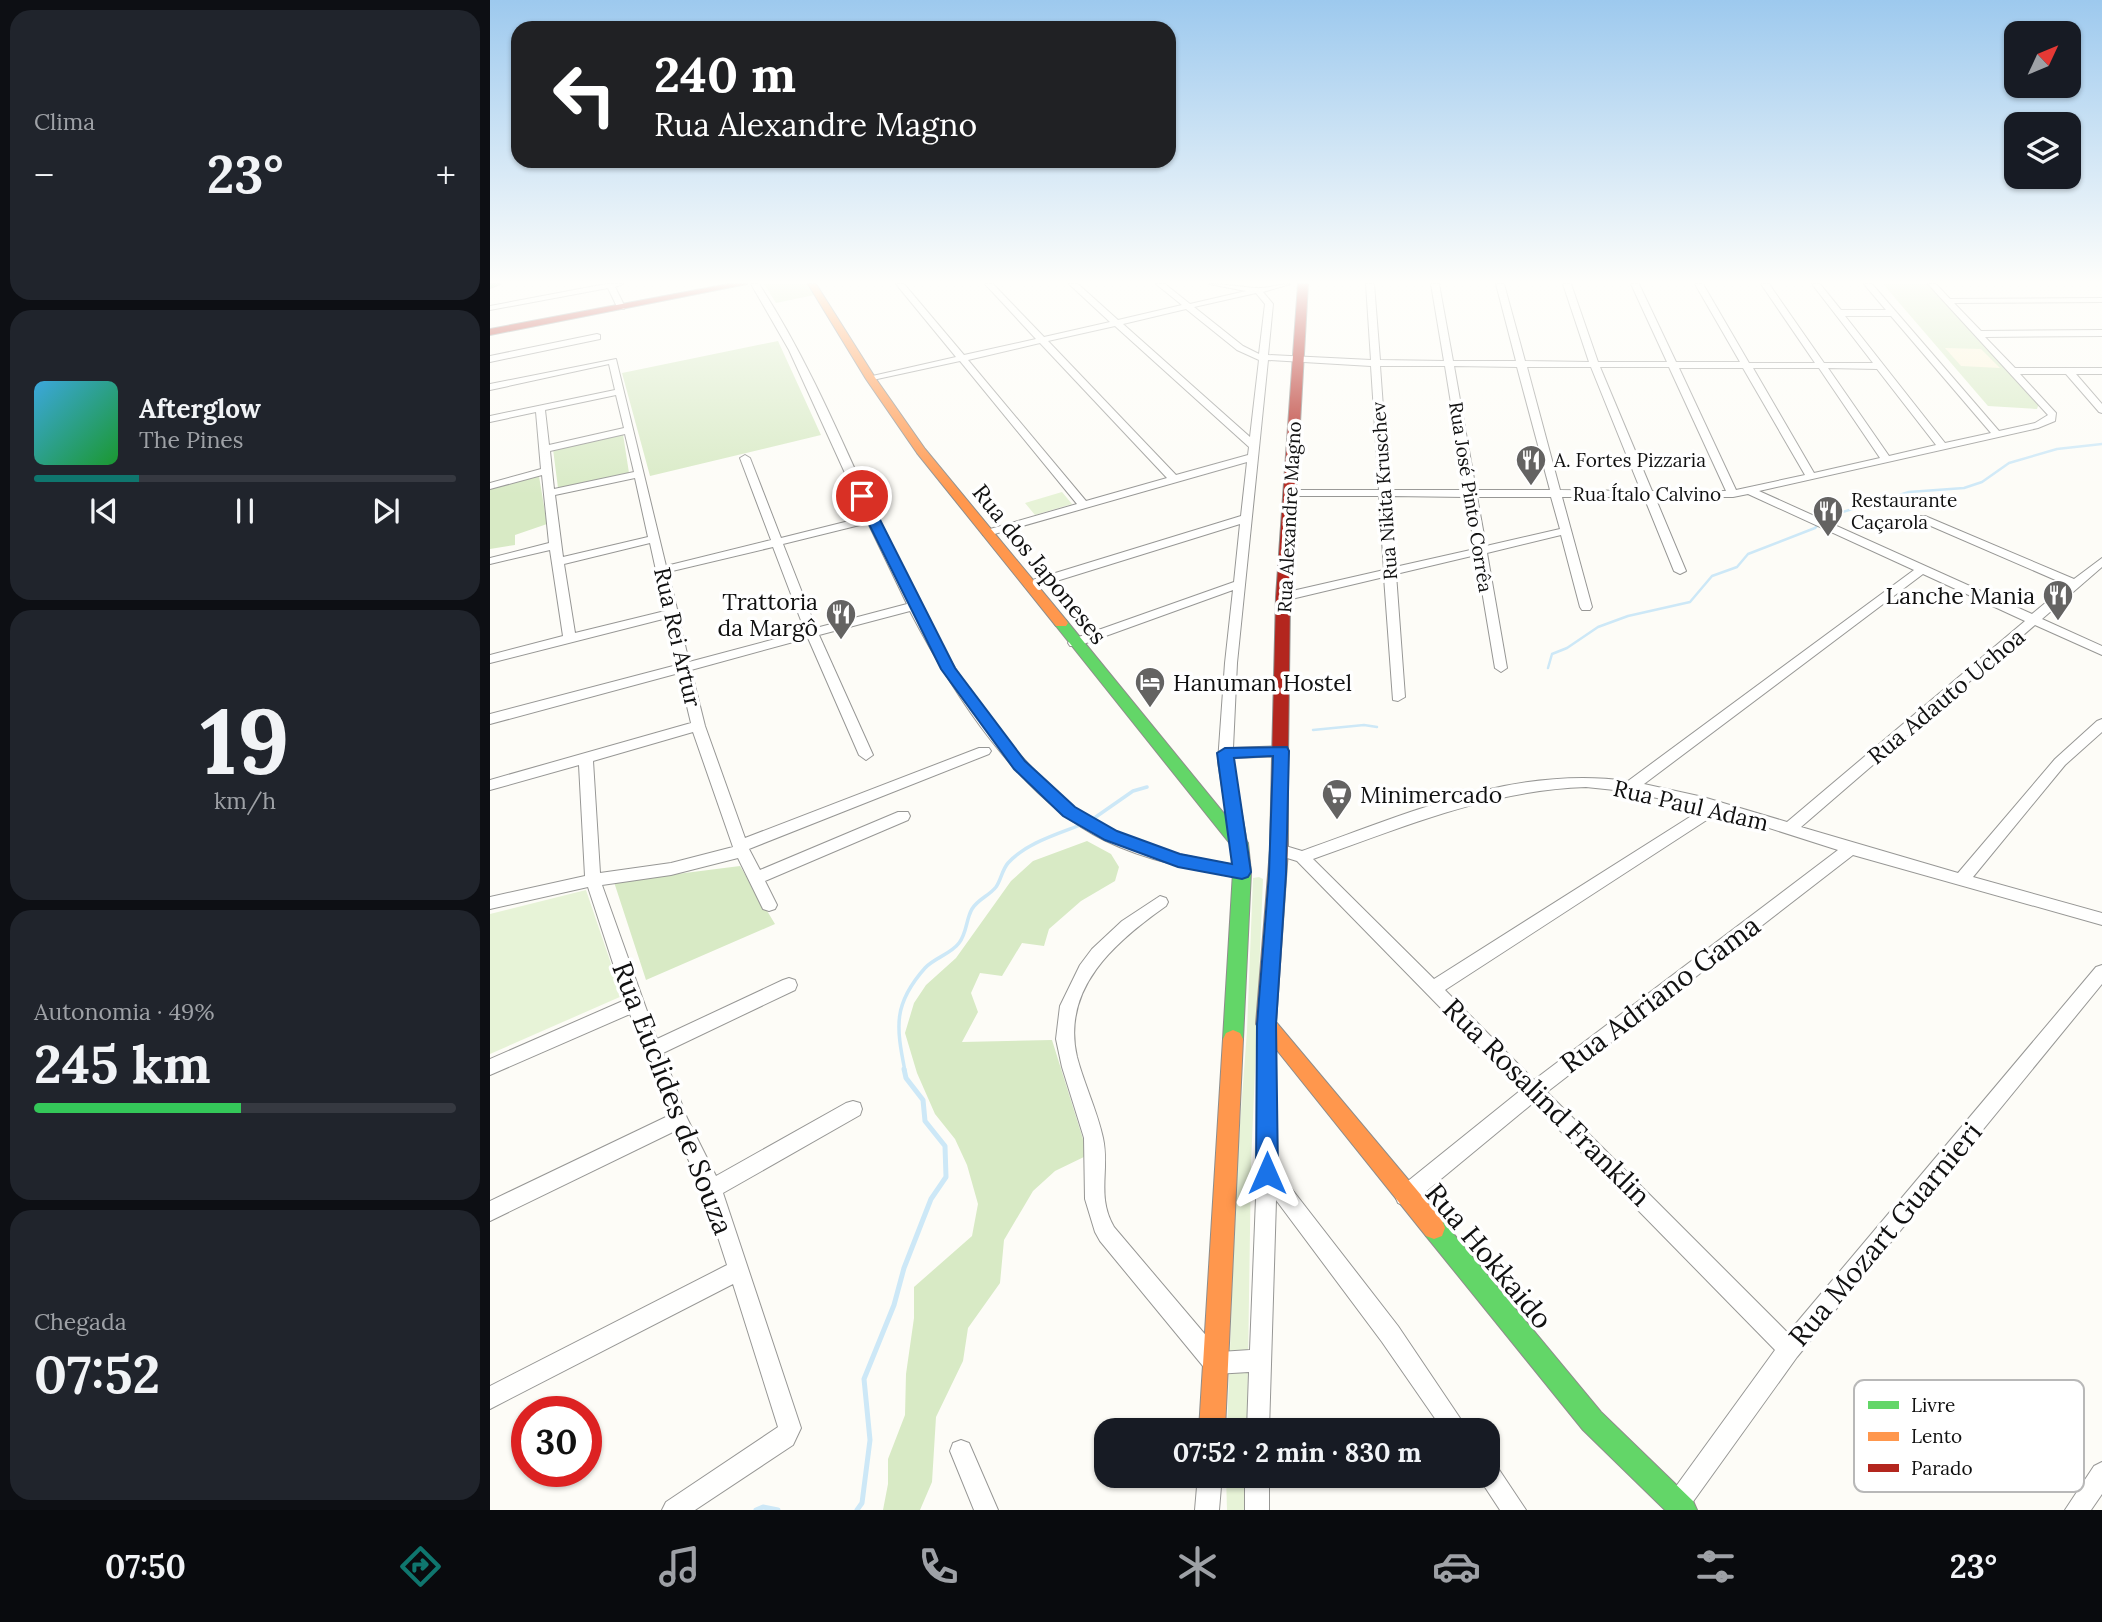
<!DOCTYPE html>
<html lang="pt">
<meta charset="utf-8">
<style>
body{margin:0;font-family:Lora,serif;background:#20242c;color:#f1f3f6;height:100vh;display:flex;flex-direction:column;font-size:26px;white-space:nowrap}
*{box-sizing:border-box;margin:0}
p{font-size:23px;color:#9ea1a6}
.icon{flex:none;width:38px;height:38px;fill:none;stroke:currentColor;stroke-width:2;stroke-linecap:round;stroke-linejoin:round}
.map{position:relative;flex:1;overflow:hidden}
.drawer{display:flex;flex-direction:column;gap:10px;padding:10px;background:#0d0f14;width:490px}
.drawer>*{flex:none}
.guide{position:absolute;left:21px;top:21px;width:665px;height:147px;border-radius:21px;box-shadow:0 2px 5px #0004;background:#202124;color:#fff;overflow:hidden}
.needle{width:46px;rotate:46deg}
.controls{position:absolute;left:1514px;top:21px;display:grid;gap:14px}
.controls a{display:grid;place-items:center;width:77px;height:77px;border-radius:14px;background:#171b24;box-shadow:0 2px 5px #0004;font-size:35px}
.speed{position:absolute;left:21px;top:1396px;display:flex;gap:14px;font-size:35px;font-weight:700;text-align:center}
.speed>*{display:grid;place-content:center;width:91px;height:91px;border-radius:50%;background:#171b24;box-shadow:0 2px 5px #0004;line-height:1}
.speed .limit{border:10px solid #d22;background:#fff;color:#111}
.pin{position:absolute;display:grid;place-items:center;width:60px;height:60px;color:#fff;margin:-30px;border:4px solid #fff;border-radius:50%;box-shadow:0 2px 7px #0007}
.me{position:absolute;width:77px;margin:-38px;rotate:0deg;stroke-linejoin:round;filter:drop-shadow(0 0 5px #0008)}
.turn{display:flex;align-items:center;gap:24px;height:147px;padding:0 28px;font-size:32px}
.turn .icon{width:91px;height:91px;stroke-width:2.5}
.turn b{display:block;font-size:49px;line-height:60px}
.big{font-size:52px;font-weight:700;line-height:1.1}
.drawer .widget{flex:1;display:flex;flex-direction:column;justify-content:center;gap:10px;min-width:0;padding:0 24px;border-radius:21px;background:#20242c}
.drawer .dial{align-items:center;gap:0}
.dial b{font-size:91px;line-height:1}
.song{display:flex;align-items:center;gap:21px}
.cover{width:84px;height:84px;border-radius:10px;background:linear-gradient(135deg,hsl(200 70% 55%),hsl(130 70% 35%))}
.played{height:7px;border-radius:4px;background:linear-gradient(90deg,#0f766e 25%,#363941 25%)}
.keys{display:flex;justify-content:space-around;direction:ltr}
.heat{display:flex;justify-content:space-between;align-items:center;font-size:38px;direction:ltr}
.charge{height:10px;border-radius:5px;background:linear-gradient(90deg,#34c759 49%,#363941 0)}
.trip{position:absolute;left:604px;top:1418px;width:406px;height:70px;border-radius:21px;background:#171b24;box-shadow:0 2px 5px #0004;font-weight:700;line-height:70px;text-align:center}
.tab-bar{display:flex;height:112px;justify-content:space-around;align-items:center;background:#090b0e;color:#9ea1a6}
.tab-bar .icon{width:49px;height:49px}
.tab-bar .selected{color:#0f766e}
.tab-bar b{font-size:32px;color:#f1f3f6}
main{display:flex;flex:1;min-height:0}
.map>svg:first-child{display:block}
.green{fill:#e7f3d7}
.forest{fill:#d8eac5}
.sand{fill:#fcf4d9}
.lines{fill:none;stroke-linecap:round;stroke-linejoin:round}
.stream-far2{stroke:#cde8f7;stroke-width:2.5}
.stream-far1{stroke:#cde8f7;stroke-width:3.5}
.stream{stroke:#cde8f7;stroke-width:5}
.street-casing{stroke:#979795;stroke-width:2}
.fast-casing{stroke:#8e8d8b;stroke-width:2}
.slow-casing{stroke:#8e8d8b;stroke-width:2}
.jam-casing{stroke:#8e8d8b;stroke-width:2}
.street{fill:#fffffe;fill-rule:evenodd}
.fast{fill:#63d668;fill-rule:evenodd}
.slow{fill:#ff974d;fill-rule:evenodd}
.jam{fill:#b3261e;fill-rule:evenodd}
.route{fill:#1a73e8;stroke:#114b97;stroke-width:2}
.labels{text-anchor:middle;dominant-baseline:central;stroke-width:7;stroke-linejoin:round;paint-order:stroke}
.far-poi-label{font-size:19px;fill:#111;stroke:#fff;text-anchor:start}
.far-street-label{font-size:19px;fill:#111;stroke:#fff}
.street-label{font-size:23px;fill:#111;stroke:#fff}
.poi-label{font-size:23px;fill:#111;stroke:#fff;text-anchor:end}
.near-street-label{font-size:28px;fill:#111;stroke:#fff}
.key{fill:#fff;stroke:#b8b8b8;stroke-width:2}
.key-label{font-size:19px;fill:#111}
</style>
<main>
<section class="drawer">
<div class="widget"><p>Clima</p>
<div class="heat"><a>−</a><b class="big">23°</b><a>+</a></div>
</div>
<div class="widget">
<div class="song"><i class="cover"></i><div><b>Afterglow</b><p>The Pines</p></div></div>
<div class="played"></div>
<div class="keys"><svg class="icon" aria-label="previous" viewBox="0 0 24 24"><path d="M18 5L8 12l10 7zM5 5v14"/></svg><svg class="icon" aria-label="pause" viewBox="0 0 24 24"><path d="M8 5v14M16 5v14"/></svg><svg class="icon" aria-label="next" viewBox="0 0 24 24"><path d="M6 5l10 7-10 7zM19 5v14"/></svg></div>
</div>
<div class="widget dial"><b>19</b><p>km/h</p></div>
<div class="widget"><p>Autonomia · 49%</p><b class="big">245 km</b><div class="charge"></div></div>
<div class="widget"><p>Chegada</p><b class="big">07:52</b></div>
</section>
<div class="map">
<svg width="1612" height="1510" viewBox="0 0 1612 1510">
<rect width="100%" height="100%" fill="#fdfcf7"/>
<path class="green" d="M572,492L582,504L545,515L535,503Z
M769,877L773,879L761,1165L757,1430H737L747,1163L757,1031L763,878Z
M96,890L132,996L0,1054V914Z
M736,1475H756L758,1510H737Z"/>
<path class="forest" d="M274,284H317L324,295L286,303Z
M1393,284H1437L1549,403L1547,409L1498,406Z
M288,341L331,435L160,476L132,373Z
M133,434L139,473L68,488L63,449Z
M49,476L57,524L25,535V545L0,549V488Z
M597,841L621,854L629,867L625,881L591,901L559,929L554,946L532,943L512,976L490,973L481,993L488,1012L472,1042L562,1040L598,1155L565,1171L543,1191L514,1240L510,1283L478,1328L473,1361L446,1417L442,1482L430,1510H393L398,1484V1459L415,1415L416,1374L424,1318V1287L482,1236L488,1204L477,1165L465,1139L445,1114L427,1073L415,1033L424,1003L436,985L466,958L521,881L543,861Z
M250,866L285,924L156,980L124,882Z"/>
<path class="sand" d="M1455,348L1491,349L1510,368L1471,366Z"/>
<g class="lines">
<path class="stream-far2" d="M1058,668L1062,654L1077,648L1108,627L1138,616L1200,602L1222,576L1247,567L1258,554L1325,528L1336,517L1419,492L1474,488L1492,482L1519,463L1567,449L1612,444
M823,730L874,725L887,727"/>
<path class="stream-far1" d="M600,821L643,791L657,787
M415,1071C406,1026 403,1004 435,968C444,958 461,954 469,943C477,933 476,919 482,909C488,899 499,896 506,887C511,880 512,870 518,863C536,843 568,834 593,824"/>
<path class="stream" d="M266,1510L273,1507L288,1510
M367,1510L372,1503L380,1440L374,1379L404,1305L414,1268L441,1199L456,1177L455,1146L435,1121L433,1100L416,1078L414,1069"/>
<g class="street-casing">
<path id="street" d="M116,284H133L125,287L135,307L134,309H128L118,288L0,310V306Z
M261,284H269C366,433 405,611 523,747C547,774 574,803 605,822C650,848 701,858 752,866L757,868L760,872L757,876L752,878C705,870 657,861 614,840C530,799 462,692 420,611L329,635L383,755L376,760L369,755L318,638L201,670L215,726L255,838L489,748H499L501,751L499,754L259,849L270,870L408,812H418L420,816L418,820L275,881L287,905L285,909L279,911L273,909L248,858L181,875L112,885L167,1039L293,980L299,978L305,980L307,985L305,990L173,1053L197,1118L226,1176L356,1103L363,1101L370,1103L372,1109L370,1115L233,1193L311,1428L303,1445L205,1510H172L176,1502L288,1427L243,1284L0,1409V1386L237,1265L213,1191L185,1131L0,1221V1201L178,1116L140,1014L0,1075V1059L135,1000L98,887L0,909V897L95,876L89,765L0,790V780L201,723L189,673L0,724V714L187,665L177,618L0,663V655L73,636L60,550L0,564V558L59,543L52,475L0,489V483L51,469L46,412L0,422V416L125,390L119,364L0,390V384L126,359L176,566L281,540L250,458L255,455L260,458L291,538L375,517L299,350ZM126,395L134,428L59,445L55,410ZM135,434L144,472L64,489L60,451ZM145,478L158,537L73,557L65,495ZM378,523L417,604L326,628L293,544ZM160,543L175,611L85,633L74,564ZM283,547L315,631L199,662L188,615L190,612L187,609L178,572ZM203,732L243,847L181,863L110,873L103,761Z
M406,284H414L474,355L546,339L495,284H503L554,337L620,322L579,284H588L628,320L692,305L666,284H675L700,304L756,291L719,284C735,284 751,287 765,288C776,289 788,284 800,284L773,292L783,304L778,355L881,360L876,284H884L890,360L954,361L941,284H949L963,361H1026L1006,284H1014L1035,361L1099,362L1073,284H1081L1108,362H1177L1141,284H1149L1186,362H1250L1205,284H1213L1259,363H1325L1271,284H1279L1334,363H1383L1322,284H1330L1351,310H1396L1374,284H1382L1509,431L1545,423L1558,415L1438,284H1446L1460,299L1612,298V302L1464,303L1491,331L1612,330V336L1495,337L1525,368H1612V374H1586L1612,404V413L1609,412L1576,374H1530L1566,413L1565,421L1548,428L1269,491L1542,614L1577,585L1427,520V516H1435L1584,579L1612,558V567L1552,619L1612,646V655L1545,625L1311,827L1468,873L1565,759L1607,721L1612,719V732L1575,765L1483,877L1612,913V925L1363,855L1057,1092L1298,1333L1606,967L1612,965V984L1307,1357L1197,1510H1178L1175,1504L1179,1496L1285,1350L1043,1103L922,1203L915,1206L908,1203L905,1196L908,1189L1031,1090L807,861L784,854L781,850L784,846L789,844L812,851C917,814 1024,765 1138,781L1424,570L1258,494L1243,497H1165L1196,571L1190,574L1184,571L1154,497H1072L1102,607L1100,610H1092L1090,607L1071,535L997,553L1017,668L1011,672L1005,668L986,555L906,574L915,697L908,701L903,700L894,577L793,601L787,597L789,594L894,570L889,496H800L795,493L800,490H889L881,366L778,360L747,663L743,748L792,746L799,751L792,756L742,758L757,843L754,847H744L741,843L728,762L735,663L743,590L588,646H580L578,643L580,640L744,582L750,524L544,588H536L534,585L536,582L751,516L757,462L501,535H493V531L587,504L470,361L378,381V377L466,357ZM766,293L775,304L769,354L753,346L704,307ZM696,309L747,350L769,360L760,437L633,324ZM1355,316H1401L1501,433L1455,443ZM625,326L759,447L758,455L686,475L558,341ZM550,343L677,478L596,501L478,360ZM890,366H955L975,490H899ZM964,366L1027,367L1060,490H986ZM1037,367H1101L1151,491L1070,490ZM1110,367H1179L1236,491H1162ZM1189,368H1253L1315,475L1246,490ZM1263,368H1329L1390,458L1324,473ZM1338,368L1387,369L1446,445L1399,456ZM900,496L976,497L985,549L905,567ZM987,497H1061L1070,529L996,546ZM1433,574L1535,621L1297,822L1213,797L1154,784ZM1096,787L1134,791L1214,808L944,979L823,859C913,827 1000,790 1096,787ZM1229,812L1348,850L1044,1080L955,990Z
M107,334L110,335V339L0,362V356Z
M670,896L676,898L678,902L676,906C625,942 571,988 587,1057C594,1084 607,1110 613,1138C620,1170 606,1196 624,1227L730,1352L760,1350L767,1173V1024L770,1019L776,1016L782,1019L785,1024L787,1170L908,1326L978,1430H953L892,1342L786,1200L779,1430H757L759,1372L725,1374L717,1371L610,1241L605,1232L595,1199L594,1138L572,1067L566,1039L570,1006L590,965L602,949L632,921Z
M471,1440L479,1443L508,1510H484L460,1451L463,1443Z
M998,1461L1006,1465L1036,1510H1010L987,1475H998Z
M1612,1462V1494L1601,1510H1575L1604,1466Z
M708,1475H732L729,1510H705Z
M755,1475H779V1510H755Z"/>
</g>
<g class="fast-casing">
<path id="fast" d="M0,284H10L0,288Z
M571,619L576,620L758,843L761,872L753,1039L750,1045L743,1048L736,1045L733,1039L743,872L741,845L566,626L564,623Z
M944,1217L952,1220L1111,1412L1203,1501L1207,1510H1175L1093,1430L936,1236L933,1228L936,1220Z"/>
</g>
<g class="slow-casing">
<path id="slow" d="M318,284H326L386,379L435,449L576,620L578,623L576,626H566L427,453L376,379Z
M790,753L798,759V850L786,1022L952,1220L955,1228L952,1236L944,1239L936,1236L766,1024L780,850L782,759Z
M743,1030L750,1033L753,1039L735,1430H709L733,1039L736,1033Z"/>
</g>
<g class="jam-casing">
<path id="jam" d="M238,284H257L0,335V329Z
M808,284H818L800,597L798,759L790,765L782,759L786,597Z"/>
</g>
<use href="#street" class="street"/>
<use href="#fast" class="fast"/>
<use href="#slow" class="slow"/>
<use href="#jam" class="jam"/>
</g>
<linearGradient id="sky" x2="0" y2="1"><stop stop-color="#9dc9ee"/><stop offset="0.57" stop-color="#fefefb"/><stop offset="1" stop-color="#fefefb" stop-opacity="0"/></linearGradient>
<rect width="1612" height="495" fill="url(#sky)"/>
<path class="route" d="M372,493L378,496L465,668L535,761L585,807L627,831L690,854L742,864L727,753L735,748L797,747L799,751L796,874L786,1024L788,1173L785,1181L777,1184L769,1181L766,1173L767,1024L779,874L783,756L744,758L761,872L758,877L752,879L688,867L615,840L573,816L524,769L451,669L365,496Z"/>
<defs>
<g id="restaurant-pin" transform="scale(1.575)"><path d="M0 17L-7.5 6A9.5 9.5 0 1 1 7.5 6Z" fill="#646362" stroke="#fff"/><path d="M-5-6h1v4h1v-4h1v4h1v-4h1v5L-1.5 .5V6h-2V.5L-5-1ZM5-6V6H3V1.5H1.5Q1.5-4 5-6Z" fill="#fff"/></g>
<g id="hotel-pin" transform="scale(1.575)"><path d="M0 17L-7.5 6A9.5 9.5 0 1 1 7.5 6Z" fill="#646362" stroke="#fff"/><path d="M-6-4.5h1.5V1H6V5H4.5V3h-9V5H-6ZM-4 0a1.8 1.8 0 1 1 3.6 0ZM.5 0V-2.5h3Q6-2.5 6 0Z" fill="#fff"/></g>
<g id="supermarket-pin" transform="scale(1.575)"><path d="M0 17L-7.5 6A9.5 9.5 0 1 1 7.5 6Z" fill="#646362" stroke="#fff"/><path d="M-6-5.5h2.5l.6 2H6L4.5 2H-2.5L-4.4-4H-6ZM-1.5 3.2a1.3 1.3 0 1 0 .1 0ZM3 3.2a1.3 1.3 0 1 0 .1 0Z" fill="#fff"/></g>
</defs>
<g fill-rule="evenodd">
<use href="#restaurant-pin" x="1041" y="460"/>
<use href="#restaurant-pin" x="1338" y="511"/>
<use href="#restaurant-pin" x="1568" y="595"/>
<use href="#restaurant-pin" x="351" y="614"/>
<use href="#hotel-pin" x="660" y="682"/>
<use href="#supermarket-pin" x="847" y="794"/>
</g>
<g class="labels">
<g class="far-poi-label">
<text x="1064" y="460">A. Fortes Pizzaria</text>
<text x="1361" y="500">Restaurante<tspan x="1361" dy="22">Caçarola</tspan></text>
</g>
<g class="far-street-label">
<text transform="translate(894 491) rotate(-94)">Rua Nikita Kruschev</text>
<text x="1157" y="494">Rua Ítalo Calvino</text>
<text transform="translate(981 497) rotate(81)">Rua José Pinto Corrêa</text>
<text transform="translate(799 517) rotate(-87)">Rua Alexandre Magno</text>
</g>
<g class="street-label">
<text transform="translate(550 564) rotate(51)">Rua dos Japoneses</text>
<text transform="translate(188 637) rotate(77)">Rua Rei Artur</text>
<text transform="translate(1456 696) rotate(-40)">Rua Adauto Uchoa</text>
<text transform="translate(1201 805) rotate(13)">Rua Paul Adam</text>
</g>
<g class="poi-label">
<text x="1545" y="595">Lanche Mania</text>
<text x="328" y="601">Trattoria<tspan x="328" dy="26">da Margô</tspan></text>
<text x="683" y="682" text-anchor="start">Hanuman Hostel</text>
<text x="870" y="794" text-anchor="start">Minimercado</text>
</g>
<g class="near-street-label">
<text transform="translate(1170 994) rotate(-37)">Rua Adriano Gama</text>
<text transform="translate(183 1098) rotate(69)">Rua Euclides de Souza</text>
<text transform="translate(1057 1102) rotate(45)">Rua Rosalind Franklin</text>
<text transform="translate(1395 1234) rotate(-50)">Rua Mozart Guarnieri</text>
<text transform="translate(999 1256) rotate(50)">Rua Hokkaido</text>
</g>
</g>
<rect x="1364" y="1380" width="230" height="112" rx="10" class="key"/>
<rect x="1378" y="1401" width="31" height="8" fill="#63d668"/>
<rect x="1378" y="1432" width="31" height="9" fill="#ff974d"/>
<rect x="1378" y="1464" width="31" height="8" fill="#b3261e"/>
<g class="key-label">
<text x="1421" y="1412">Livre</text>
<text x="1421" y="1443">Lento</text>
<text x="1421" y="1475">Parado</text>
</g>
</svg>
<div class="controls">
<a><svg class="needle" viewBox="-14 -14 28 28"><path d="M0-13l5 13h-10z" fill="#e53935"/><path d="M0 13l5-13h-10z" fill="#9ea1a6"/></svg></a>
<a><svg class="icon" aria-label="layers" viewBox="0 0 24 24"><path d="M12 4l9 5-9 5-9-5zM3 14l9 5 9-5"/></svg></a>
</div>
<div class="speed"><div class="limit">30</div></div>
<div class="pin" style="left:372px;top:496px;background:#d93025"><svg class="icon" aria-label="arrive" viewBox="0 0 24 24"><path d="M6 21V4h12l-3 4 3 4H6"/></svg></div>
<svg class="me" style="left:777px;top:1173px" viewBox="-20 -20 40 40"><path d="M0-17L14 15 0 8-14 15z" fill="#1a73e8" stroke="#fff" stroke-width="4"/></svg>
<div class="trip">07:52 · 2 min · 830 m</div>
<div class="guide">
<div class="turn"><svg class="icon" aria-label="left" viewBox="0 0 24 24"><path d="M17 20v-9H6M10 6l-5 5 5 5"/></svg><div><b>240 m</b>Rua Alexandre Magno</div></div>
</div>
</div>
</main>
<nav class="tab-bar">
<b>07:50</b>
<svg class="icon selected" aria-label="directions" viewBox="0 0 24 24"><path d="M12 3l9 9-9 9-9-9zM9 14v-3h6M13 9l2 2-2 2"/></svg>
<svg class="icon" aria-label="music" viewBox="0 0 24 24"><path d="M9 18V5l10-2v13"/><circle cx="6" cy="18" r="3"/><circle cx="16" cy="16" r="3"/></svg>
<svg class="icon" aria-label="phone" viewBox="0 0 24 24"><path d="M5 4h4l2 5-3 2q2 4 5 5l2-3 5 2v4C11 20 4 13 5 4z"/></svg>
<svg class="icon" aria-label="climate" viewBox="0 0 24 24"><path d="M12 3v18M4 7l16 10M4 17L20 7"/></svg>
<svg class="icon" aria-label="car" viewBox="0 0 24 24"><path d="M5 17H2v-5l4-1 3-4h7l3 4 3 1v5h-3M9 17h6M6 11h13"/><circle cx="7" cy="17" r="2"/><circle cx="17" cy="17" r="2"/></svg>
<svg class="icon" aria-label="filters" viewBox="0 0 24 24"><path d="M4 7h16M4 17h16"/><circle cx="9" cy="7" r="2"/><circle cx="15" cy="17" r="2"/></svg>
<b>23°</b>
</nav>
